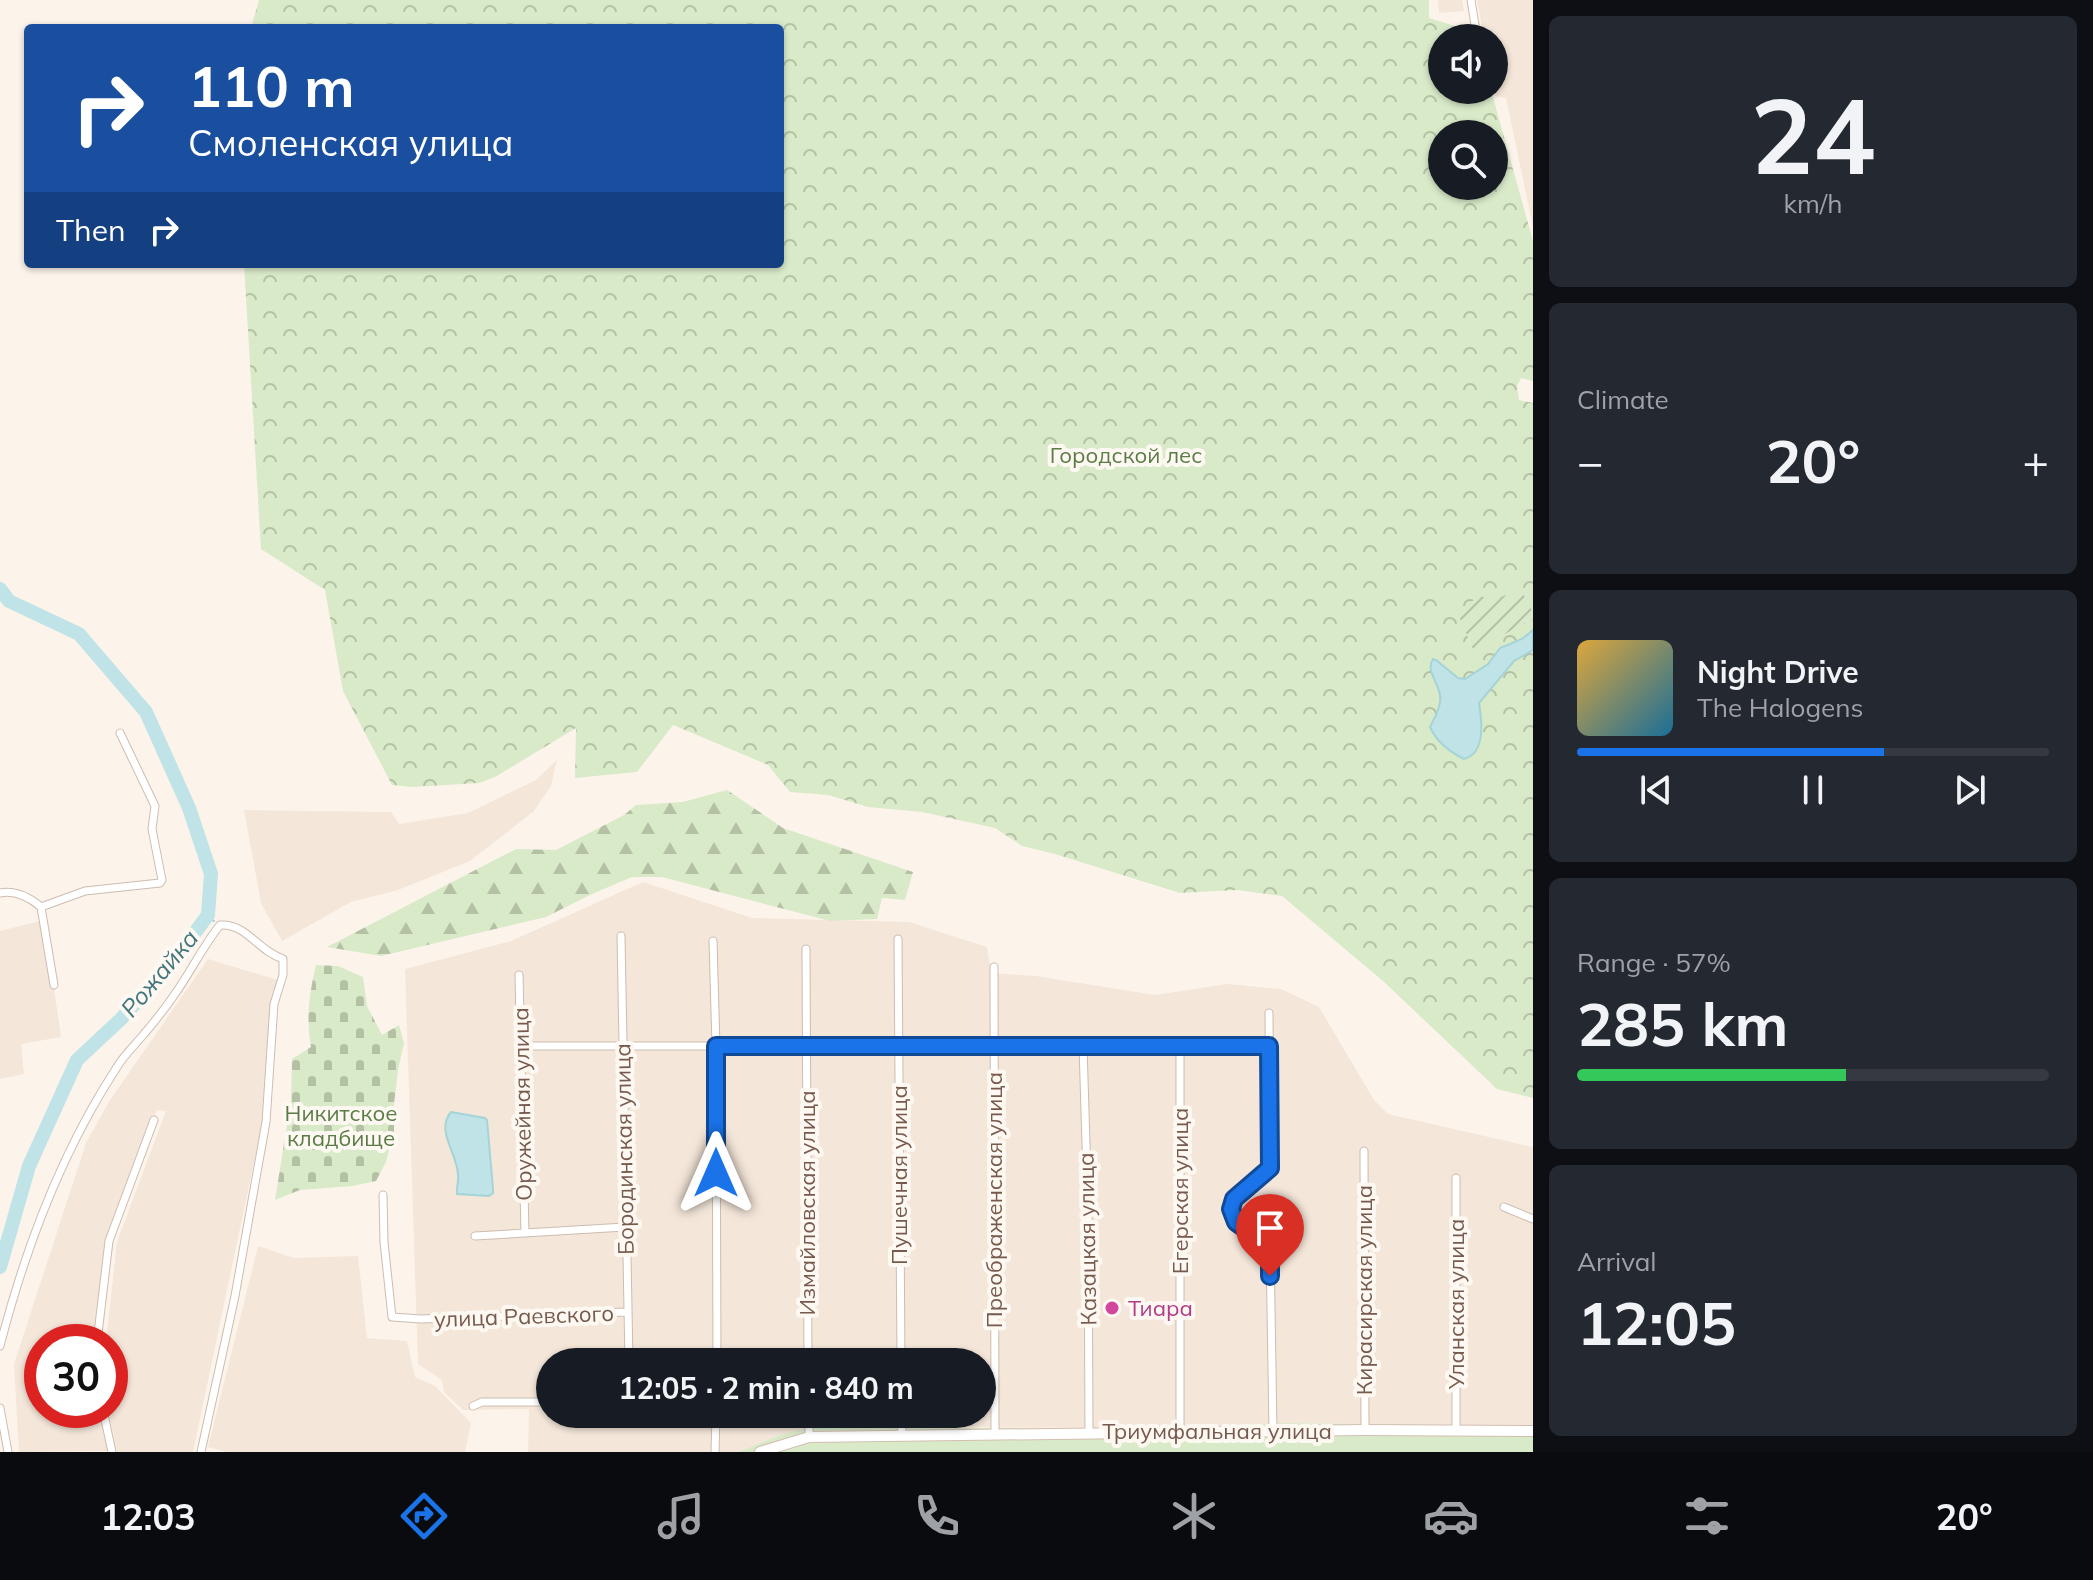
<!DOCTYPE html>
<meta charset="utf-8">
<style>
body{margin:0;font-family:Mulish,sans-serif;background:#242831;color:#f1f3f6;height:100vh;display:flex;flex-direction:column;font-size:30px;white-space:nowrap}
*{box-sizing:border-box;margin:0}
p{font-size:26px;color:#9ea1a6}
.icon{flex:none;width:44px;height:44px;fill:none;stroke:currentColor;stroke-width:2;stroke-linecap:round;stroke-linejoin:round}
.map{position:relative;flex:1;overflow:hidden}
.details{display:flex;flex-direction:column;gap:16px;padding:16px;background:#0d0f14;width:560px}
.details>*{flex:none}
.guide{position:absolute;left:24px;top:24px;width:760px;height:244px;border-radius:8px;box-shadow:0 2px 6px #0004;background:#1a4fa0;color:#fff;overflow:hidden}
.fabs{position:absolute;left:1428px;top:24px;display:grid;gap:16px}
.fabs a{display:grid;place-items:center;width:80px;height:80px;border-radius:50%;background:#171b24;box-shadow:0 2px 6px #0004;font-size:40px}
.speed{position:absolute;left:24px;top:1324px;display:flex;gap:16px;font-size:40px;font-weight:700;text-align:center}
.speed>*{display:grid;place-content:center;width:104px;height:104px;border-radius:50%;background:#171b24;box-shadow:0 2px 6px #0004;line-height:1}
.speed .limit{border:12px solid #d22;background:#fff;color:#111}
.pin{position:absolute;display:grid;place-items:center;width:68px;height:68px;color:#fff;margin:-82px -34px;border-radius:50% 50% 50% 0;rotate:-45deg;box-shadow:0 0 8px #0007}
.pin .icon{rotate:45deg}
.me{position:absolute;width:88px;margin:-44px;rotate:0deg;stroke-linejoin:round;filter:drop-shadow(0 0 6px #0008)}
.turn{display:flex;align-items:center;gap:28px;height:168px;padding:0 32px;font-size:36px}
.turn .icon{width:104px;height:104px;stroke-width:2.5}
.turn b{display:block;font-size:56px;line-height:68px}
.then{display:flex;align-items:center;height:76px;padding:0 32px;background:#0003;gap:16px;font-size:30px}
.big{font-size:60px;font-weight:700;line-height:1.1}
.details .widget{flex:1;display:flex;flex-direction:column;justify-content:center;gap:12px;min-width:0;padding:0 28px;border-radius:12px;background:#242831}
.details .dial{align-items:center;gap:0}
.dial b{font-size:104px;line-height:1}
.song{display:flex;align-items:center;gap:24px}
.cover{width:96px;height:96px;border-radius:12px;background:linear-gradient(135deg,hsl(40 70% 55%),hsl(200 70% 35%))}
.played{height:8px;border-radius:4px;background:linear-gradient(90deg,#1a73e8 65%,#363941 65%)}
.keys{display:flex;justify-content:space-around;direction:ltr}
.heat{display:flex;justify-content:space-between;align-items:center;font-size:44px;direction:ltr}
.charge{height:12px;border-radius:6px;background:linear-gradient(90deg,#34c759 57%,#363941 0)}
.trip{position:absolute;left:536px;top:1348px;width:460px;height:80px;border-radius:40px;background:#171b24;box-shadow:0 2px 6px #0004;font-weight:700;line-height:80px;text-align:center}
.dock{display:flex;height:128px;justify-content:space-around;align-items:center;background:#090b0e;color:#9ea1a6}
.dock .icon{width:56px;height:56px}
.dock .active{color:#1a73e8}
.dock b{font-size:36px;color:#f1f3f6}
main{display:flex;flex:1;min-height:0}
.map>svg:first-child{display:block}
.residential{fill:#f4e6d9;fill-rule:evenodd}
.grass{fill:#d9eac9}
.forest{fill:url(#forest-firs)}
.cemetery{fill:url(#cemetery-stones)}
.park{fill:url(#park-crowns);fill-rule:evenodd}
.garden{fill:url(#garden-furrows)}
.water{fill:#bfe3e6;stroke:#a6d3d7;stroke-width:2}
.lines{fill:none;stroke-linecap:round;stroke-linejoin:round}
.stream{stroke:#a6d3d7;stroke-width:2}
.river{stroke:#bfe3e6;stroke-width:14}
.street-casing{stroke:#cebcb0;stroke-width:9}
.secondary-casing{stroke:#d4beb0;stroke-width:12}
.street{stroke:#fff;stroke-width:7}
.secondary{stroke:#fff;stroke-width:10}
.route-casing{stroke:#114b97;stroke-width:20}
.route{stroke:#1a73e8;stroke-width:14}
.hotel-dot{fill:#d1479c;stroke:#fef8f2;stroke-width:3}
.labels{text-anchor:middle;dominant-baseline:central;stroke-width:8;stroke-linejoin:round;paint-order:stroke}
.park-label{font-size:22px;fill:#5a7c46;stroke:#fef8f2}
.street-label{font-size:22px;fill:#775a4e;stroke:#fef8f2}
.hotel-label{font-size:22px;fill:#b23c85;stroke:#fef8f2;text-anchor:start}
.water-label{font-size:24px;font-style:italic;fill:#41767c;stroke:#fef8f2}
</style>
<main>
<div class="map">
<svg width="1533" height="1452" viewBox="0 0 1533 1452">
<defs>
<pattern id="forest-firs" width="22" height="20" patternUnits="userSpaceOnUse" patternTransform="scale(2)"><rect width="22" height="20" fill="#d9eac9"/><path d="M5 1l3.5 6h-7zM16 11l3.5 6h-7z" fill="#b5c1a5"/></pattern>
<pattern id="cemetery-stones" width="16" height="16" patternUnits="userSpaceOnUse" patternTransform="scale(2)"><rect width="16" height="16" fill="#d9eac9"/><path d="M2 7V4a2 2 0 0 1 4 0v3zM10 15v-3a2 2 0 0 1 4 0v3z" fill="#b5c1a5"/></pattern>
<pattern id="park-crowns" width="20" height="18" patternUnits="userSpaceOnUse" patternTransform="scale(2)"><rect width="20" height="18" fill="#d9eac9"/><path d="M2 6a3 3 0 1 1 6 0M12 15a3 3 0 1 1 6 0" fill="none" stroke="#b5c1a5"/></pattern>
<pattern id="garden-furrows" width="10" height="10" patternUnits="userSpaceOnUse" patternTransform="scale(2)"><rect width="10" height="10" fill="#d9eac9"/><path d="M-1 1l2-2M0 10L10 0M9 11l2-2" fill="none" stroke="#b5c1a5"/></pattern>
</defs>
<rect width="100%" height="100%" fill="#fcf4eb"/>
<path class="residential" d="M1438,0H1462L1464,11L1439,13Z
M1477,0H1533V227L1506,98L1495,96L1494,38H1484Z
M557,760L551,786L533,812L470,861L398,890L351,902L282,941L261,903L244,810L391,812L399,824L468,813L536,780Z
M643,882L752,918L909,922L987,947L991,973L1036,976L1155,995L1227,984L1281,989L1319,1007L1374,1100L1388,1114L1533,1147V1426L1276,1423L1180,1428L901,1427L780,1435L738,1452H528L529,1409L463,1410L444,1392L442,1380L418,1364L405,969L511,941ZM550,1362H982V1414H550Z
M44,920L61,1037L21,1044L24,1074L0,1079V931Z
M208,959L278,980L263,1119L193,1452H117L108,1410H110V1342H106L117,1242L166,1111L157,1110L113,1227L97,1342H42V1410H101L109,1447L107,1451L19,1452L14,1364L86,1143L110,1100Z
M258,1246L294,1258L358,1256L367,1338L407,1341L415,1377L435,1386L471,1423L465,1452H227L208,1447Z"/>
<path class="grass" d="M1276,1423L1533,1426V1452H738L780,1435L809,1428H1180Z"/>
<path class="forest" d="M727,790L783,828L913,872L905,900L882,898L877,919L830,921L662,877H632L592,894L546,917L381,956L327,947L516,849L556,850L624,815L636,805L683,802Z"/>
<path class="cemetery" d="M316,965L338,966L363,977L367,1006L382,1035L399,1025L404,1043L398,1070L394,1104V1132L386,1162L376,1181L352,1186L300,1190L275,1200L291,1100L292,1059L311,1047C306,1019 309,994 316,965Z"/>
<path class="park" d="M259,0H1429V18L1475,32L1477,38H1442V90H1491L1533,241V381L1521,378L1517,386L1519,400L1533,403V1098L1497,1089L1383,981L1282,896L1237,890L1180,893L1055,854L1022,846L995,828L922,812L868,807L828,795L790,792L768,765L673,725L637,772L575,778L576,728L495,777L479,783L413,787L392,785L343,691L325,590L261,549L244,264H780V28H251ZM1442,134H1494V186H1442Z"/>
<path class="garden" d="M1521,590L1533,613V619L1493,640L1476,656L1458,614L1478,596L1495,599Z"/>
<path class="water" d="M1533,630V650L1514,661L1479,703C1482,721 1486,753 1464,759C1450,752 1437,743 1430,727C1434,719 1439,711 1440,702C1443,686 1424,672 1433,659L1436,660L1458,678L1465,679L1488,664L1500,648L1522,639Z
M451,1112L485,1118L487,1120L493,1189V1193L489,1196L457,1194C456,1187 459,1182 458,1175C458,1154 435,1131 451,1112Z"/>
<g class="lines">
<path class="stream" d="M208,915L210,919L214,921"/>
<path class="river" d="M0,589L9,601L79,634L146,712L189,808L211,874L208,915L176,958L121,1019L77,1060L29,1166L0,1267"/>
<g class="street-casing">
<path id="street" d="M1471,0L1475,25
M0,893C16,890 29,897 41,907L54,985
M41,907L85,891L160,883L162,880L152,829L155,806L120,733
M621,936L629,1362
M898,939L901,1362
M713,941L716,1046L717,1362
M806,949L808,1362
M994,967L995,1434
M519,975L525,1233
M1269,1013L1270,1168L1234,1199L1231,1209L1236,1222L1270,1246L1273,1431
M520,1046H1269
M1083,1046L1088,1209L1089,1432
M1180,1046V1432
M1364,1151L1365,1430
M383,1195L384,1242L392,1317L421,1319L626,1312
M1504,1207L1533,1219
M475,1236L625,1227
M97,1342L109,1241L154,1120
M0,1346C25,1249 62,1151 117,1067C124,1055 135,1045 144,1034C156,1020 167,1006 177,991C192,969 204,945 220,925C246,923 258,951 283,959V975L274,1004L266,1122L235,1296L201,1452
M473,1406L482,1402H550
M0,1408L8,1452
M103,1410L112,1452
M809,1414V1437
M901,1414L902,1435
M1456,1430V1178
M715,1452L716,1414"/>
</g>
<g class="secondary-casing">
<path id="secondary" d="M760,1452L809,1437L1365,1430L1533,1431"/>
</g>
<use href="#street" class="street"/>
<use href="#secondary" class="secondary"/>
</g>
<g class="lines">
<g class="route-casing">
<path id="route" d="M716,1173V1046H1269L1270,1168L1234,1199L1231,1209L1236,1222L1270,1246V1276"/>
</g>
<use href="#route" class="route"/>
</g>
<circle class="hotel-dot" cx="1112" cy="1308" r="8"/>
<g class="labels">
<g class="park-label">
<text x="1126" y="455">Городской лес</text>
<text x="341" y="1113">Никитское<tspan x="341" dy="25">кладбище</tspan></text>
</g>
<g class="street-label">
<text transform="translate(522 1104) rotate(-91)">Оружейная улица</text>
<text transform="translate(624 1149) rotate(-91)">Бородинская улица</text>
<text transform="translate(899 1175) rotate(-90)">Пушечная улица</text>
<text transform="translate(1180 1191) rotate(-90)">Егерская улица</text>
<text transform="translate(994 1200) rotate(-90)">Преображенская улица</text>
<text transform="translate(807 1203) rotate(-90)">Измайловская улица</text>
<text transform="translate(1087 1239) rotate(-91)">Казацкая улица</text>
<text transform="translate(1364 1290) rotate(-90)">Кирасирская улица</text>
<text transform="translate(1456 1304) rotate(-90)">Уланская улица</text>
<text transform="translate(524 1316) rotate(-2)">улица Раевского</text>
<text x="1217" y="1431">Триумфальная улица</text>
</g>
<g class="hotel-label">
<text x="1128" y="1308">Тиара</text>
</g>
<g class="water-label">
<text transform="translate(159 973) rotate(-50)">Рожайка</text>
</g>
</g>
</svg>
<div class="fabs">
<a><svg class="icon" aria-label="sound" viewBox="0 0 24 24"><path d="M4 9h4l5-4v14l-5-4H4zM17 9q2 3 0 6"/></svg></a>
<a><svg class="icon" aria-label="search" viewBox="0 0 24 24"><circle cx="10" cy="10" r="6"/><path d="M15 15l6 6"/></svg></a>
</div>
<div class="speed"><div class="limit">30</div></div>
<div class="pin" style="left:1270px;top:1276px;background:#d93025"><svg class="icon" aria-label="arrive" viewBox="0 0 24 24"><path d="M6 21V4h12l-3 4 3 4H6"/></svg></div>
<svg class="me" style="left:716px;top:1173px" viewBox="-20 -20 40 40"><path d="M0-17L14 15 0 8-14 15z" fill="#1a73e8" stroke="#fff" stroke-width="4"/></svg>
<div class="trip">12:05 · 2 min · 840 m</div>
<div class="guide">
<div class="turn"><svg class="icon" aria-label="right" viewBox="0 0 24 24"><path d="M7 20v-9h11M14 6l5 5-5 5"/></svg><div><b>110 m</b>Смоленская улица</div></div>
<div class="then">Then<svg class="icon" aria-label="right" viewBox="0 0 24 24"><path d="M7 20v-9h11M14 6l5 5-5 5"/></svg></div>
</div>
</div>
<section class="details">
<div class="widget dial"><b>24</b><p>km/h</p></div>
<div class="widget"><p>Climate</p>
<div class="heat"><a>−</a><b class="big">20°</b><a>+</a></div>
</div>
<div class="widget">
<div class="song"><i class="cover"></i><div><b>Night Drive</b><p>The Halogens</p></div></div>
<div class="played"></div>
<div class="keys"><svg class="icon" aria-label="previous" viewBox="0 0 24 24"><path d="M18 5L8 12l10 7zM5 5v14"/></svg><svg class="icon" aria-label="pause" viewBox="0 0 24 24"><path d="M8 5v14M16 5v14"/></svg><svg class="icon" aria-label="next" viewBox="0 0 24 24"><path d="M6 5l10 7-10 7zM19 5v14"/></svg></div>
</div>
<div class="widget"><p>Range · 57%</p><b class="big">285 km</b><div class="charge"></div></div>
<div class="widget"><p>Arrival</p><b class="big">12:05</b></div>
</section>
</main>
<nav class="dock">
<b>12:03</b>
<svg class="icon active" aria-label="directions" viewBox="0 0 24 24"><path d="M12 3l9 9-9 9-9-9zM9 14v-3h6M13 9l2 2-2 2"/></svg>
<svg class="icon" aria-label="music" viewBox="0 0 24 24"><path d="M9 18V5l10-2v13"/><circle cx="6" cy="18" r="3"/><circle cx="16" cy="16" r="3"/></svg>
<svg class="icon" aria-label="phone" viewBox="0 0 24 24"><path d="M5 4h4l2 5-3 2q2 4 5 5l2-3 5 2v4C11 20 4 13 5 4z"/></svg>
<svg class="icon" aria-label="climate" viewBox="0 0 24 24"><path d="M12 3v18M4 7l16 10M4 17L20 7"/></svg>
<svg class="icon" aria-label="car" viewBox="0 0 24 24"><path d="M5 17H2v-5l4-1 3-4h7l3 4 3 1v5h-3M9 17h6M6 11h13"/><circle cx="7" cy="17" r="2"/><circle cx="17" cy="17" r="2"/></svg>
<svg class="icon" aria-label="filters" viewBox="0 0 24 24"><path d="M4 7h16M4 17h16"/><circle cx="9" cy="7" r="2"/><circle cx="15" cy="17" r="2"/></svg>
<b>20°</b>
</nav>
